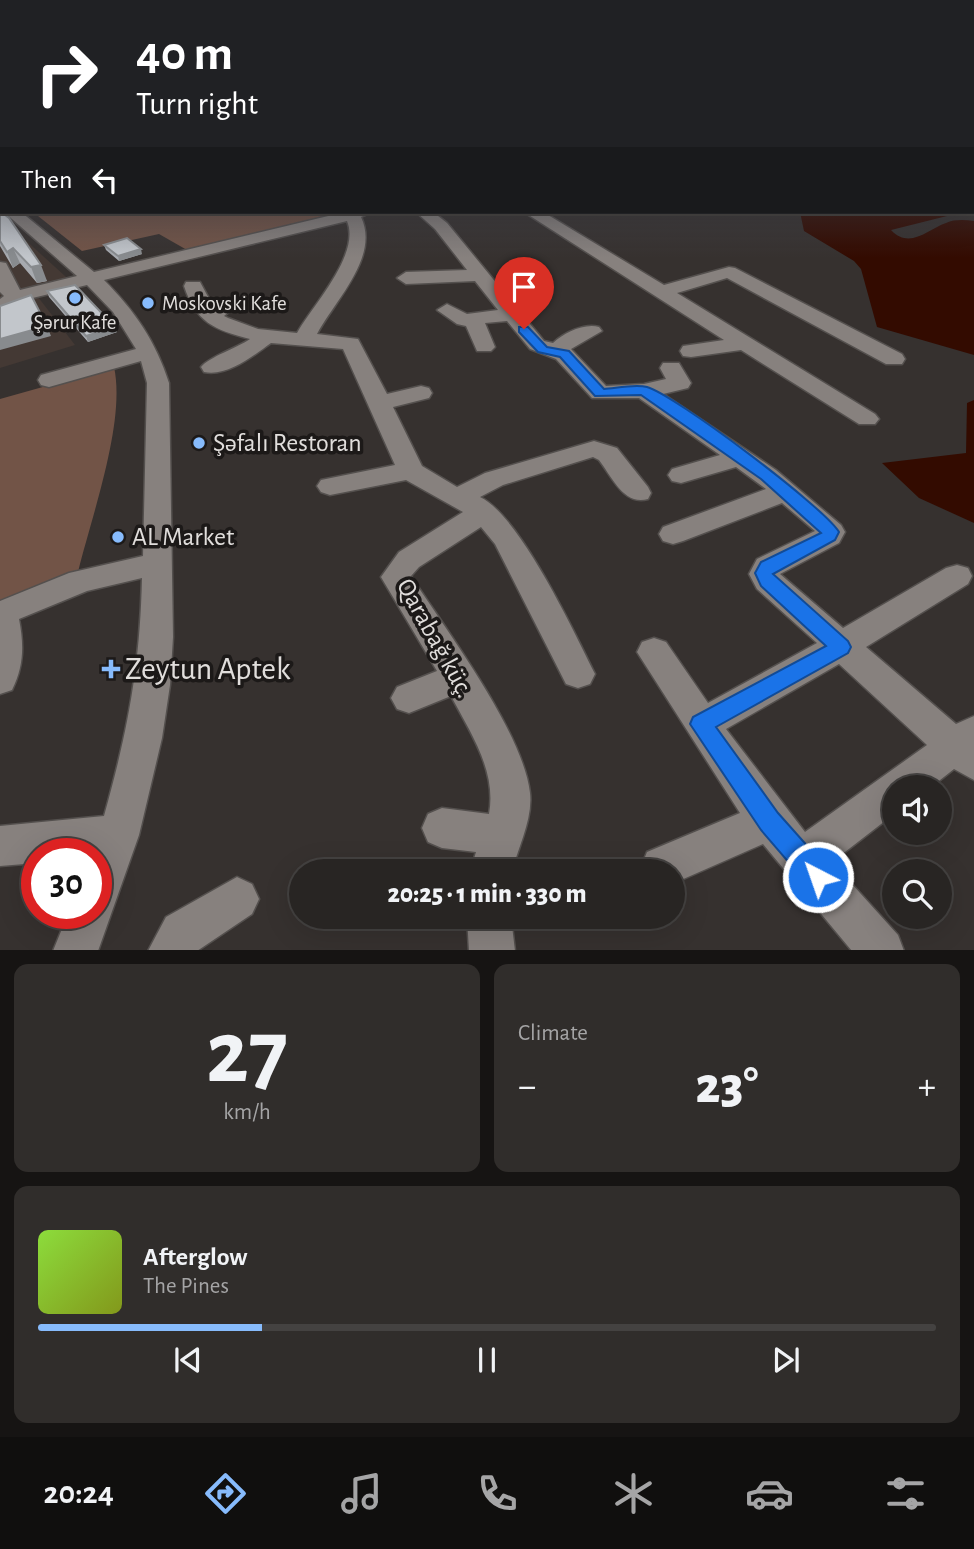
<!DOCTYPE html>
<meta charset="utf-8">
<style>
body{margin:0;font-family:"Alegreya Sans",sans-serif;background:#302d2b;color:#f1f3f6;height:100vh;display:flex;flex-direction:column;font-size:26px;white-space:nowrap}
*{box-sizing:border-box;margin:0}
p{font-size:23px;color:#a5a5a6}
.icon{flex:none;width:38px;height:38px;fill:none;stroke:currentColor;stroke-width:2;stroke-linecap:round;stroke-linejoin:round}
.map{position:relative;height:950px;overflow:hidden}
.side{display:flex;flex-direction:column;gap:14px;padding:14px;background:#161413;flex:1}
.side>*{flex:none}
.top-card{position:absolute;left:0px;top:0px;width:975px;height:214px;box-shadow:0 7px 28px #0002,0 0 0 2px #444241;background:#202124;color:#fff;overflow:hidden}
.tools{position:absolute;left:882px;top:775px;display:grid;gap:14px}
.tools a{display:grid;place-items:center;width:70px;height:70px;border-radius:50%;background:#282523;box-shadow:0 7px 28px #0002,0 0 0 2px #444241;font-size:35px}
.speed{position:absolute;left:21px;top:838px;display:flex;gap:14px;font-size:35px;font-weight:700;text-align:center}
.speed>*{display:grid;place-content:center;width:91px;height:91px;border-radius:50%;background:#282523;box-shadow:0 7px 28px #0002,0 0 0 2px #444241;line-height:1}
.speed .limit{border:10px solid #d22;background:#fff;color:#111}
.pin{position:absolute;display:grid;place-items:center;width:60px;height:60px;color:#fff;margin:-72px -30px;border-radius:50% 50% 50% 0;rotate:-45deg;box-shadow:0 0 7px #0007}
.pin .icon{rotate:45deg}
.me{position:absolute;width:77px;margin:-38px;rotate:319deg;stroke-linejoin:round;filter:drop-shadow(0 0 5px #0008)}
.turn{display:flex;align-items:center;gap:24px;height:147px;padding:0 21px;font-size:32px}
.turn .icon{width:91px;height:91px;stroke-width:2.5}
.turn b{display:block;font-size:49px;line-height:60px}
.then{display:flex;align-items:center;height:66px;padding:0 21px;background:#0003;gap:14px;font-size:26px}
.big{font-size:52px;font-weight:800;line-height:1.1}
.side .widget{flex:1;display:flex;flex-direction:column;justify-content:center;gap:10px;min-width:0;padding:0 24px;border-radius:14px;background:#302d2b}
.side .dial{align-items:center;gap:0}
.dial b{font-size:91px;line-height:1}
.song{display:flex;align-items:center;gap:21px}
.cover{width:84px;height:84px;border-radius:10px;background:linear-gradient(135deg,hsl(90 70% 55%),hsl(70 70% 35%))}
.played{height:7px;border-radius:4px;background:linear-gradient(90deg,#87bbfc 25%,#444241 25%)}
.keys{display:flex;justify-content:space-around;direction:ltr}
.heat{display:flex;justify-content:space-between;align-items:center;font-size:38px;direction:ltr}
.side .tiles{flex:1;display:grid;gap:14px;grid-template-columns:1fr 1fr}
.widget:last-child{grid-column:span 2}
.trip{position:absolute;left:289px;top:859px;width:396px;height:70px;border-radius:35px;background:#282523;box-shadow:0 7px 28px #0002,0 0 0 2px #444241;font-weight:800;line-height:70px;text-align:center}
.tab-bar{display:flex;height:112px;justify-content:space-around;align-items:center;background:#100f0e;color:#a5a5a6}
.tab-bar .icon{width:49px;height:49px}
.tab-bar .on{color:#87bbfc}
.tab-bar b{font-size:32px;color:#f1f3f6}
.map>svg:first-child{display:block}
.built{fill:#443934}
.green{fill:#725447}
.water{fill:#330b00}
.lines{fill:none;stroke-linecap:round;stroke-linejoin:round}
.minor-casing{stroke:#54504e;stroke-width:3}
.minor{fill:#87817e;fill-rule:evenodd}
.wall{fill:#a7aaaf}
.shaded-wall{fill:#888b8e}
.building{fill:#c2c6cb;stroke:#888b8e;stroke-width:2}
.route{fill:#1a73e8;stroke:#114b97;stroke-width:2}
.poi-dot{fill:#87bbfc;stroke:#1c1918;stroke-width:2.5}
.labels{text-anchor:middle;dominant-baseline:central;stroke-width:7;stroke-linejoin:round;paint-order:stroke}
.far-poi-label{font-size:21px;fill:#e1dedc;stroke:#1c1918;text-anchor:start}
.poi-label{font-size:26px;fill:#e1dedc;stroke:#1c1918;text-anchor:start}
.street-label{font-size:26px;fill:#e1dedc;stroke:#1c1918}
.near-poi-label{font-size:32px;fill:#e1dedc;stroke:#1c1918;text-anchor:start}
</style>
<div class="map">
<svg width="974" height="951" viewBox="0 0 974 951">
<rect width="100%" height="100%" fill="#36312f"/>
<path class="built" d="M0,217L76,286L38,297L75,345L0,368Z"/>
<path class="green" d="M33,212H347L187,250L159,234L82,251Z
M114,367C126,421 92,515 78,572L0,606V399Z"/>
<path class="water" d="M800,212L947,213V216L891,230C910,250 928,229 946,223C955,219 965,220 974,221V355L877,327L861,269L854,261L804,231Z
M974,400V523L919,498L882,463L966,453L967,403Z"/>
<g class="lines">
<g class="minor-casing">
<path id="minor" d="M973,163H974V171H973Z
M4,212H21L94,272L345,212H372L361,217C380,257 335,300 317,334L358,339L387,394L421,386L429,388L432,393L429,398L393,407L422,466L457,487L485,473L594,441L617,448L648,487L651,493L648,499C624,506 612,477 599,460L593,457L503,485L480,497C520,516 574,632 595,674L590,684L578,688L566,684L495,544L481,527L419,567L411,576C446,630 523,732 530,793C533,819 518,847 512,872H470L476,852L442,848L428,842L422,828L428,814L442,808L489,814C497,771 470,732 451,696L409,713L397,709L391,698L397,687L437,671L381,577L399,552L463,512L406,480L330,495L321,492L317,486L321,480L395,465L343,349L271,343C253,356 227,377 204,372L201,367C209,357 237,348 250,339C214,330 196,322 184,286L186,282H200L213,306H228L231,310L224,316L228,318L258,329L297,333C313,305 361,254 347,221L104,280C135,311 156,342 169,383L173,637L170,685L162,738L139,835L98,951H53L68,914H96V854H37V863L0,866V826L104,816C128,730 140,667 142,578L87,591L19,619C24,645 24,666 12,690L0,694V601L69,573L143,556L147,383L141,361L49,387L41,385L38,380L41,375L136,349L113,312L87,285L24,300L0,314V299L4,296L0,292V262L6,263L20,290L77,276Z
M416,212H433L447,223L544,341L553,343C564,333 584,323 599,327L602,331L571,349L606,386L644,384L666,379L660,368L663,363H679L691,383L688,388L663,394L776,470L841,525L845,532L839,543L780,574L843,628L946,568L957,565L968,568L972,576L968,584L866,647L956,724L974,716V780L954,769L930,788H894V814L832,862L898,935L904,951H852L763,844L672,884V872H643L641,867L647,852L740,813L637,652L642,642L654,638L666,642L708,703L817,643L757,589L749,574L757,559L815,531L782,503L683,541L673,544L663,541L659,534L663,527L766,489L736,467L681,483L672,481L668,475L672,469L720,455L639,398H592L556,359L530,349L507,321L485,323L495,347L491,351H477L466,326L457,324L437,310L447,304L467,314L498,310L475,281L406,284L397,278L406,272L467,270L435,229ZM839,664L927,745L805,832L726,729Z
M524,212H543L664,285L729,267L735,268L902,354L905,359L902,364H886L727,278L677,293L875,414L879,419L875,424H859L741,350L691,357L683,356L680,351L683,346L724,340Z
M237,877L252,884L259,899L252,914L197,951H148L166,917Z
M467,917H511L515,951H469Z"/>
</g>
<use href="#minor" class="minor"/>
</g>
<path class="wall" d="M0,211L47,281L37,283L20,263L13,268L0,246Z
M104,245L142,254L119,261L106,250Z
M47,291L117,332L88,342L49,297Z"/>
<path class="shaded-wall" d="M13,248L20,263L13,268L7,252Z
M141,249L142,254L119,261L118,256Z
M41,265L47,281L37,283L31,267Z
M47,326L51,336L0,350V339Z
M115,327L117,332L88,342L86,336Z"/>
<path class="building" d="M0,211L9,218L41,265L31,267L13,248L7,252L0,241Z
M127,238L141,249L118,256L104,245Z
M75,285L115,327L86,336L47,291Z
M31,295L47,326L0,339V306Z"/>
<linearGradient id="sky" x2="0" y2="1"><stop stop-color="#1e1b1a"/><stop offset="0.48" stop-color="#4c4e58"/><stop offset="1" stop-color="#4c4e58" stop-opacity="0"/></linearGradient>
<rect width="974" height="258" fill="url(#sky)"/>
<path class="route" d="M519,327H528L547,347L569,351L604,389C617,388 635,384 647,387C675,395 824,507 839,532L835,540L773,574L848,641L851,647L848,653L716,727L778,813L827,868L831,877L827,886L818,890L809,886L761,830L690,724L693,717L826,646L761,586L755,573L761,562L821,533L761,479L641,395L595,396L560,357L538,352L519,332Z"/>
<g class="poi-dot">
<circle cx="75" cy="298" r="7"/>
<circle cx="148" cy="303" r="7"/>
<circle cx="199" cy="443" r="7"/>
<circle cx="118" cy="537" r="7"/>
<path d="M107.5 658.5h7v7h7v7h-7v7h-7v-7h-7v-7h7z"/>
</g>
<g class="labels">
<g class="far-poi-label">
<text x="162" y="303">Moskovski Kafe</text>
<text x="75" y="322" text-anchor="middle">Şərur Kafe</text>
</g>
<g class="poi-label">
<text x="213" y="443">Şəfalı Restoran</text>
<text x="132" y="537">AL Market</text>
</g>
<g class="street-label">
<text transform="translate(435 638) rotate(61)">Qarabağ küç.</text>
</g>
<g class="near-poi-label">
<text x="125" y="669">Zeytun Aptek</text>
</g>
</g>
</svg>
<div class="tools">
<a><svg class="icon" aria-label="sound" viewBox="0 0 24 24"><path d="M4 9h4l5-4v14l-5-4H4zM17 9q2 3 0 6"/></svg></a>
<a><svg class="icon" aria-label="search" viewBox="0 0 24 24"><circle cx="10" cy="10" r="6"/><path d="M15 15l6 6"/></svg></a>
</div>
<div class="speed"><div class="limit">30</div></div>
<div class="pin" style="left:524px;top:329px;background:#d93025"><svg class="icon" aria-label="arrive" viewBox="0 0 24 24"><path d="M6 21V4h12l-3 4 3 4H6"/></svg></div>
<svg class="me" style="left:818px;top:877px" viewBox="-20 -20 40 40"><circle r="17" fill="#1a73e8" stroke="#fff" stroke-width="3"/><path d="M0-11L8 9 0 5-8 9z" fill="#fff"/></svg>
<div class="trip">20:25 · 1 min · 330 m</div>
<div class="top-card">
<div class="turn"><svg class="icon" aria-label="right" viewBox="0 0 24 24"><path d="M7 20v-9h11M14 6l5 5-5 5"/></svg><div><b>40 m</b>Turn right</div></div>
<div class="then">Then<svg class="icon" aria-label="left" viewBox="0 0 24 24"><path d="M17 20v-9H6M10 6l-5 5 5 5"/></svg></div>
</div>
</div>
<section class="side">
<div class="tiles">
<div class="widget dial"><b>27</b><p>km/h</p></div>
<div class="widget"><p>Climate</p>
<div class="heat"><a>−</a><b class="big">23°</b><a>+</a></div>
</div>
<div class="widget">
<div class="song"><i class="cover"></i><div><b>Afterglow</b><p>The Pines</p></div></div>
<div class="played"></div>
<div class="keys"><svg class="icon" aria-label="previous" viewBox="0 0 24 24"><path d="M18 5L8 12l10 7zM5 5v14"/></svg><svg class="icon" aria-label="pause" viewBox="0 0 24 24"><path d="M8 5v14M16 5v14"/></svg><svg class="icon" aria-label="next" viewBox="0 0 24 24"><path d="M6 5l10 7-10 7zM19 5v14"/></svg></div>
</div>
</div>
</section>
<nav class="tab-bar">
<b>20:24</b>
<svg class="icon on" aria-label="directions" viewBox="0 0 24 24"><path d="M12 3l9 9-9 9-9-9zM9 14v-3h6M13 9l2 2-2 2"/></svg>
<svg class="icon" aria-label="music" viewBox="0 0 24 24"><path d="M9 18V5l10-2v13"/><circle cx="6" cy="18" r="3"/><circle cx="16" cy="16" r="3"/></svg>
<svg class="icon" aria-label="phone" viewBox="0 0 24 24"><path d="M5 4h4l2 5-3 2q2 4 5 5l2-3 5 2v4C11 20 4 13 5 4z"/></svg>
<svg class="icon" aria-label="climate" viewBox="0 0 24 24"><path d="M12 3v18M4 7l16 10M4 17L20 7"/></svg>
<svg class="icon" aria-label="car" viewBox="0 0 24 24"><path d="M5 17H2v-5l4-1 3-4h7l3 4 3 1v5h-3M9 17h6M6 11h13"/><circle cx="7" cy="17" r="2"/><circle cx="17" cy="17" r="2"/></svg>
<svg class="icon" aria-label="filters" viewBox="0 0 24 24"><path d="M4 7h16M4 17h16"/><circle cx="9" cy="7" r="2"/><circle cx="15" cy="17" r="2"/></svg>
</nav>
